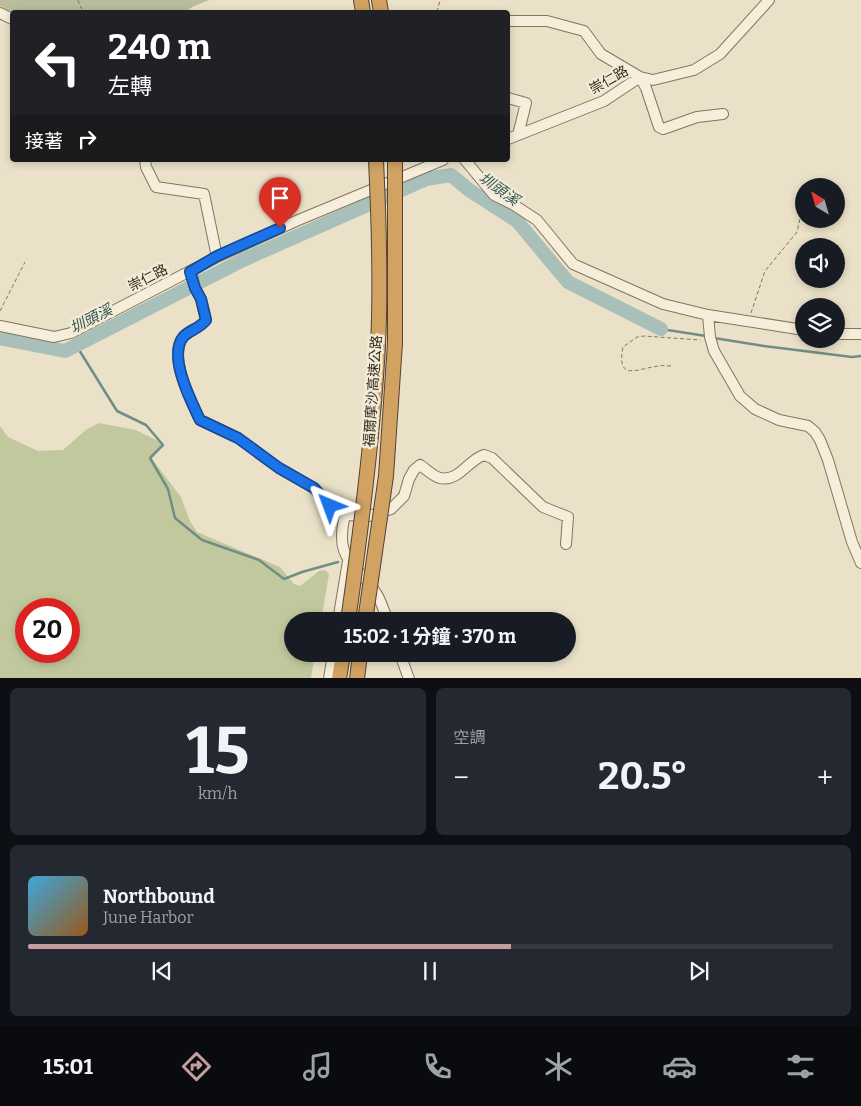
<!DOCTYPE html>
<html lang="zh-TW">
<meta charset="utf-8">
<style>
body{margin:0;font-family:Bitter,"Noto Sans TC",serif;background:#242831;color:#f1f3f6;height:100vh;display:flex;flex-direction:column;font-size:19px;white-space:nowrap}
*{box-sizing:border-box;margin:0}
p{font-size:16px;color:#9ea1a6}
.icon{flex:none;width:28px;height:28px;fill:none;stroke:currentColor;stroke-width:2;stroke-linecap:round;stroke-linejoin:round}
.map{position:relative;height:678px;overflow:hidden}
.sheet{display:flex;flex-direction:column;gap:10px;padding:10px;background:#0d0f14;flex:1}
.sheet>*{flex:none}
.guide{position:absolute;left:10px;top:10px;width:500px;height:152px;border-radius:5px;box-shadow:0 2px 8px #0003;background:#202124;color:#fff;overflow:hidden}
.needle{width:32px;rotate:323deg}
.tools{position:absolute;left:795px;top:178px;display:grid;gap:10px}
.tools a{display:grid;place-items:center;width:50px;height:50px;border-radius:50%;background:#171b24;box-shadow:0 2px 8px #0003;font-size:25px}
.speed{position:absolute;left:15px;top:598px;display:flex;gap:10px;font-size:25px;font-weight:700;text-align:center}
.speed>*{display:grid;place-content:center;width:65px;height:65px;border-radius:50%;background:#171b24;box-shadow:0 2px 8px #0003;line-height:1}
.speed .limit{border:8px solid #d22;background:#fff;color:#111}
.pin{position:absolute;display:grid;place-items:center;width:42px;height:42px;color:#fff;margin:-51px -21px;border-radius:50% 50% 50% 0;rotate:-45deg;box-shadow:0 0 5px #0007}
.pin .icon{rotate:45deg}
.me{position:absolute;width:55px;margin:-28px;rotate:316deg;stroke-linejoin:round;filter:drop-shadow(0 0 4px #0008)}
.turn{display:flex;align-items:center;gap:18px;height:105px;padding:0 15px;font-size:22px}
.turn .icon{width:65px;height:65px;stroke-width:2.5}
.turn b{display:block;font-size:35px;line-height:42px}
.then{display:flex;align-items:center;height:48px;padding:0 15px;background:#0003;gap:10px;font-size:19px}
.big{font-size:38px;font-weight:700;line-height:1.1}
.sheet .card{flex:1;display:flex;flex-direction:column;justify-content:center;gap:8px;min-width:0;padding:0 18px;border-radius:8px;background:#242831}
.sheet .dial{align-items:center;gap:0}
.dial b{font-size:65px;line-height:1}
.song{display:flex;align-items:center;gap:15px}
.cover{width:60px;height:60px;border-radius:8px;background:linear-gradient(135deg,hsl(200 70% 55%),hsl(30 70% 35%))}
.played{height:5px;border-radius:2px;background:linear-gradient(90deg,#c49e9f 60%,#363941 60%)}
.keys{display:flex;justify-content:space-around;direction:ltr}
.heat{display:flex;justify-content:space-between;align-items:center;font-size:28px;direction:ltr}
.sheet .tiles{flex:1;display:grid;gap:10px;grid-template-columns:1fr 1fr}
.card:last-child{grid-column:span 2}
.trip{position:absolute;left:284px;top:612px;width:292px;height:50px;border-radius:25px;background:#171b24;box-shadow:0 2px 8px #0003;font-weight:700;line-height:50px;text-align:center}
.tabs{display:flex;height:80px;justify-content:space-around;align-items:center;background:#090b0e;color:#9ea1a6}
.tabs .icon{width:35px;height:35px}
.tabs .selected{color:#c49e9f}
.tabs b{font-size:22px;color:#f1f3f6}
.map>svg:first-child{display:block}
.green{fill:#c2c89d;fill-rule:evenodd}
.cemetery{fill:#b9bd9b}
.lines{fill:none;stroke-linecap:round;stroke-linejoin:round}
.stream{stroke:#708d86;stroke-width:2.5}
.river{stroke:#a9bfb9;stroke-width:14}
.minor-casing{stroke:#85745f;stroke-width:12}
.highway-casing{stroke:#534232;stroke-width:16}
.path{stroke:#85745f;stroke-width:1;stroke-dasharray:4 2.5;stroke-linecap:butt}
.minor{stroke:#f6eedb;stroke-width:10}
.highway{stroke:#d1a262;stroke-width:14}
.highway-bridge-casing{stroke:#534232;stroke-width:16;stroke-linecap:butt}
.highway-bridge{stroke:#d1a262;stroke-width:14}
.route-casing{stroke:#114b97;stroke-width:12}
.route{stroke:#1a73e8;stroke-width:9}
.labels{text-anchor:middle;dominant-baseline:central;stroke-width:5;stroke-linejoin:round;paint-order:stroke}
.street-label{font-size:14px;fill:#372c21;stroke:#f2ebd7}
.water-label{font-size:15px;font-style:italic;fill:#325553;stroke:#f2ebd7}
</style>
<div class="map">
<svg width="861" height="679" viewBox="0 0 861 679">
<rect width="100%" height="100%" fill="#eae1c8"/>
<path class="green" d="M99,423L136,430L162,443L152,459L181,497L190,521L197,532L280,567L294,584L300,586L319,571L325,570L329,574L321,621H292V654H315L311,678H0V426L8,437L38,451L63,450L87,429ZM26,609H69V651H26Z"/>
<path class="cemetery" d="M0,0H209L192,7L186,12L12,13L0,6Z"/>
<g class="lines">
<path class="stream" d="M661,329L706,336
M714,338L764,346L852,357L861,356
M76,345L117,411L146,425L163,445L150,458L168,489L175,518L202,540L259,560L284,579L302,572L338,562"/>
<path class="river" d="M0,338L65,351L243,260L426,179L451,175L469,190L517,221L568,282L661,329"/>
<g class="minor-casing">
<path id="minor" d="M0,13L12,19
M508,21H547L584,31L601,54L640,77L653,80L694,70L720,54L769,0
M508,98L526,103L518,135
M508,139L604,101L640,77L646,88L659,127L663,129L697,117L723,114
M145,160L146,167L156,187L204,194L217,257
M465,160L494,195L514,205L537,220L573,264L663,304L708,315L804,330
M191,271L195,288L201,299L206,320C200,328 191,329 184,336C167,355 191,401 200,420L238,438L279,468L314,488L330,506L345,515L369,516L391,509L404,496L409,479L414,470L420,465C426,469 434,477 440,478C459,482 468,460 484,455L492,458L543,507L568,517L566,544
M708,315L710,337L714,351L740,396L755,409L779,420L808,426L815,432L820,440L828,460L852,542L861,563
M0,326L54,337L71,333L217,257L296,221L443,160
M836,334H861
M345,515C334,560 354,561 376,593C381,600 384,612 388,621
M338,621L348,561
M400,654L409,679
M329,679L333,654"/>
</g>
<g class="highway-casing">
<path id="highway" d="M361,0L363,12
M379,0L381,12
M339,679L343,654
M357,679L360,654"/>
</g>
<path class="path" d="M78,0L81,8L86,12
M437,12L440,0
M0,311L25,262
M751,313L765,271L797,232L802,210L799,202
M671,366C667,366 663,365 659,366C638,368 616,383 623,347L637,337L644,336L700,340"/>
<use href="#minor" class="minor"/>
<use href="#highway" class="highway"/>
<g class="highway-bridge-casing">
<path id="highway-bridge" d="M348,621C361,530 373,438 378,346C381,284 379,222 376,160
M365,621L386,476L395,343V160"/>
</g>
<use href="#highway-bridge" class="highway-bridge"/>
</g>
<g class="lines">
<g class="route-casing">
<path id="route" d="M280,228L217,256L190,272L195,288L201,299L206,320C200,328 191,330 184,336C167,355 191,401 200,420L238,438L279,468L314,488L330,506"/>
</g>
<use href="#route" class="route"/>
</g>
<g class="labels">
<g class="street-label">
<text transform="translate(609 80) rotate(-30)">崇仁路</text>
<text transform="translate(148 278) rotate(-27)">崇仁路</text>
<text transform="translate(373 391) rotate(-86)">福爾摩沙高速公路</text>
</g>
<g class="water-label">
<text transform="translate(499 189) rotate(35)">圳頭溪</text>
<text transform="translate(91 319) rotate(-27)">圳頭溪</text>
</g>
</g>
</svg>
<div class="tools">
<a><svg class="needle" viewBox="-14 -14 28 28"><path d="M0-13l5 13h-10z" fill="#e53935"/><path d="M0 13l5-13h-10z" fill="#9ea1a6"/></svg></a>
<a><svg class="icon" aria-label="sound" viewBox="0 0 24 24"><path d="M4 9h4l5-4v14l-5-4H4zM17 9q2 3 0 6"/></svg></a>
<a><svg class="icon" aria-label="layers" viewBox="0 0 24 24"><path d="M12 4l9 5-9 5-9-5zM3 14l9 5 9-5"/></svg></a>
</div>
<div class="speed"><div class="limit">20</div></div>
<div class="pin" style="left:280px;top:228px;background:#d93025"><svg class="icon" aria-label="arrive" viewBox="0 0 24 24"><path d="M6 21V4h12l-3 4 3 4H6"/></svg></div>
<svg class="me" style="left:330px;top:506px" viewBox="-20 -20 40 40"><path d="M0-17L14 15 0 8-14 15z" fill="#1a73e8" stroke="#fff" stroke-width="4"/></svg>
<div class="trip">15:02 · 1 分鐘 · 370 m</div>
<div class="guide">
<div class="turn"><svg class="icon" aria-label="left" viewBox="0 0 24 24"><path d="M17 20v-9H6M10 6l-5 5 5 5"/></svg><div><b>240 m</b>左轉</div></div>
<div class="then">接著<svg class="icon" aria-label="right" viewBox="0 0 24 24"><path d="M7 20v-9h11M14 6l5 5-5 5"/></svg></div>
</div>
</div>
<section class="sheet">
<div class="tiles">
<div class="card dial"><b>15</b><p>km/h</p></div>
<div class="card"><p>空調</p>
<div class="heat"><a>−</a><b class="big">20.5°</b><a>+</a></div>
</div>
<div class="card">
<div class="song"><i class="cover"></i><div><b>Northbound</b><p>June Harbor</p></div></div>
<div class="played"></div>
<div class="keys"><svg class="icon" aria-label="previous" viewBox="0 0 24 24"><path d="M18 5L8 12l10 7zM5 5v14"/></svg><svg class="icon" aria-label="pause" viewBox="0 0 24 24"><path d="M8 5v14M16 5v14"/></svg><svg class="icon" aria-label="next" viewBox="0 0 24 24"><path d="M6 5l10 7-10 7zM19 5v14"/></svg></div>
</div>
</div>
</section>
<nav class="tabs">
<b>15:01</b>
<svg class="icon selected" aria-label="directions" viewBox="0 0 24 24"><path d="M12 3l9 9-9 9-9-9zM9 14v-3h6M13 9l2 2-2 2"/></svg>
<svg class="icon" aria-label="music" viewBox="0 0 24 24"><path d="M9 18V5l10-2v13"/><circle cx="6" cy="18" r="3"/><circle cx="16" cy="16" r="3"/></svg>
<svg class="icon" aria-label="phone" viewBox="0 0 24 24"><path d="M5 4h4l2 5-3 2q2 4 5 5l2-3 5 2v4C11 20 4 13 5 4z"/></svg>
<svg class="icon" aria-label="climate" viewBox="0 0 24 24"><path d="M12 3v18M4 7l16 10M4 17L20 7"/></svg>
<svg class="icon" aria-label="car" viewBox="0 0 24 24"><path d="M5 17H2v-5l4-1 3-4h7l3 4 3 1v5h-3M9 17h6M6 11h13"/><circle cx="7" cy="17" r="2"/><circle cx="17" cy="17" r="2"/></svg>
<svg class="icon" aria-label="filters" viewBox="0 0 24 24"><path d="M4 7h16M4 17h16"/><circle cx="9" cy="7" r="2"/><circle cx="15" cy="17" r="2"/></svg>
</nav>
